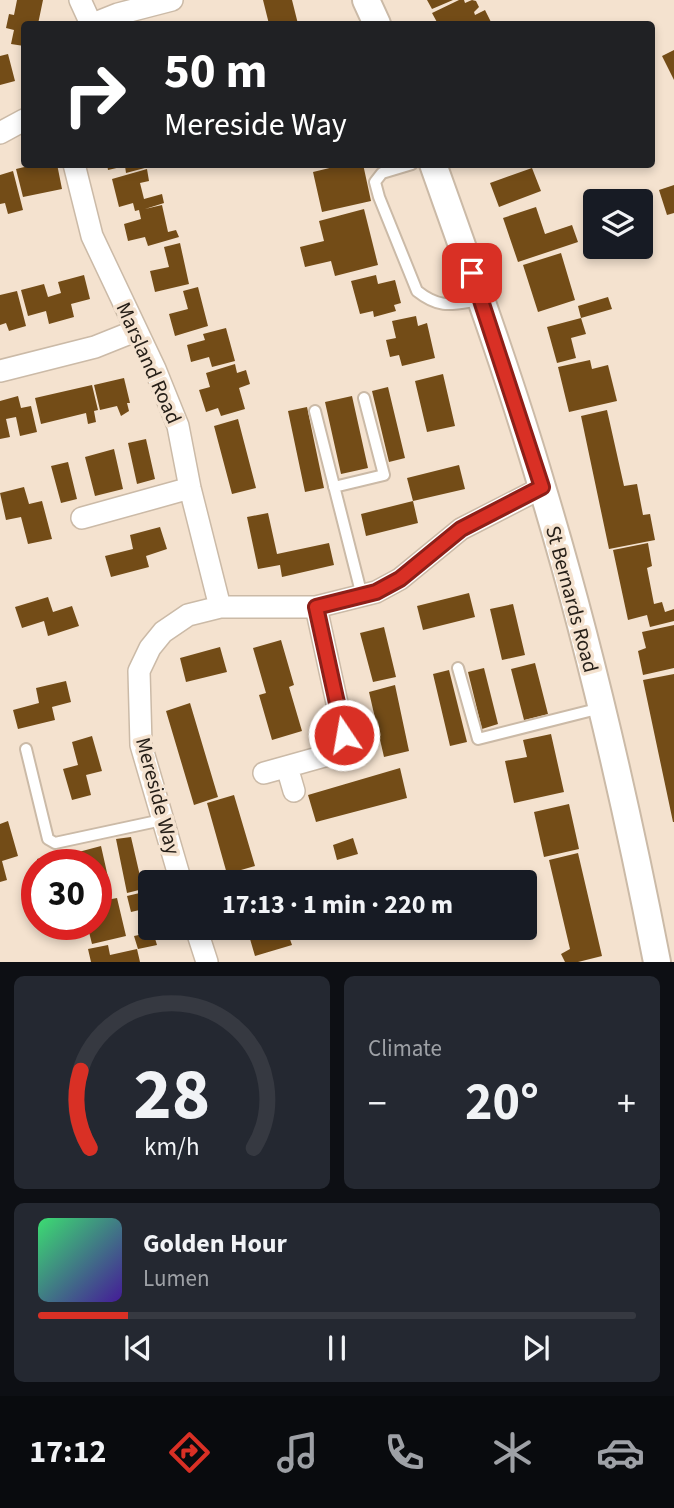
<!DOCTYPE html>
<meta charset="utf-8">
<style>
body{margin:0;font-family:"Source Sans 3",sans-serif;background:#242831;color:#f1f3f6;height:100vh;display:flex;flex-direction:column;font-size:26px;white-space:nowrap}
*{box-sizing:border-box;margin:0}
p{font-size:23px;color:#9ea1a6}
.icon{flex:none;width:38px;height:38px;fill:none;stroke:currentColor;stroke-width:2;stroke-linecap:round;stroke-linejoin:round}
.map{position:relative;height:962px;overflow:hidden}
.sheet{display:flex;flex-direction:column;gap:14px;padding:14px;background:#0d0f14;flex:1}
.sheet>*{flex:none}
.banner{position:absolute;left:21px;top:21px;width:634px;height:147px;border-radius:7px;box-shadow:0 4px 10px #0003;background:#202124;color:#fff;overflow:hidden}
.controls{position:absolute;left:583px;top:189px;display:grid;gap:14px}
.controls a{display:grid;place-items:center;width:70px;height:70px;border-radius:7px;background:#171b24;box-shadow:0 4px 10px #0003;font-size:35px}
.speed{position:absolute;left:21px;top:849px;display:flex;gap:14px;font-size:35px;font-weight:700;text-align:center}
.speed>*{display:grid;place-content:center;width:91px;height:91px;border-radius:50%;background:#171b24;box-shadow:0 4px 10px #0003;line-height:1}
.speed .limit{border:10px solid #d22;background:#fff;color:#111}
.pin{position:absolute;display:grid;place-items:center;width:60px;height:60px;color:#fff;margin:-30px;border-radius:14px;box-shadow:0 4px 10px #0006}
.me{position:absolute;width:77px;margin:-38px;rotate:348deg;stroke-linejoin:round;filter:drop-shadow(0 0 5px #0008)}
.turn{display:flex;align-items:center;gap:24px;height:147px;padding:0 28px;font-size:32px}
.turn .icon{width:91px;height:91px;stroke-width:2.5}
.turn b{display:block;font-size:49px;line-height:60px}
.big{font-size:52px;font-weight:700;line-height:1.1}
.sheet .tile{flex:1;display:flex;flex-direction:column;justify-content:center;gap:10px;min-width:0;padding:0 24px;border-radius:10px;background:#242831}
.sheet .dial{align-items:center;gap:0}
.dial svg{height:182px;overflow:visible;fill:none;stroke:#363941;stroke-width:7;stroke-linecap:round;text-anchor:middle}
.dial text{fill:#f1f3f6;stroke:none}
.song{display:flex;align-items:center;gap:21px}
.cover{width:84px;height:84px;border-radius:10px;background:linear-gradient(135deg,hsl(140 70% 55%),hsl(260 70% 35%))}
.played{height:7px;border-radius:4px;background:linear-gradient(90deg,#d93025 15%,#363941 15%)}
.keys{display:flex;justify-content:space-around;direction:ltr}
.heat{display:flex;justify-content:space-between;align-items:center;font-size:38px;direction:ltr}
.sheet .tiles{flex:1;display:grid;gap:14px;grid-template-columns:1fr 1fr}
.tile:last-child{grid-column:span 2}
.trip{position:absolute;left:138px;top:870px;width:399px;height:70px;border-radius:7px;background:#171b24;box-shadow:0 4px 10px #0003;font-weight:700;line-height:70px;text-align:center}
.dock{display:flex;height:112px;justify-content:space-around;align-items:center;background:#090b0e;color:#9ea1a6}
.dock .icon{width:49px;height:49px}
.dock .on{color:#d93025}
.dock b{font-size:32px;color:#f1f3f6}
.map>svg:first-child{display:block}
.building{fill:#734c17}
.lines{fill:none;stroke-linecap:round;stroke-linejoin:round}
.service-casing{stroke:#cbbaa7;stroke-width:14}
.minor-casing{stroke:#cbbaa7;stroke-width:24}
.tertiary-casing{stroke:#cbbaa7;stroke-width:30}
.service{stroke:#fff;stroke-width:10}
.minor{stroke:#fff;stroke-width:21}
.tertiary{stroke:#fff;stroke-width:26}
.route-casing{stroke:#8d1f18;stroke-width:18}
.route{stroke:#d93025;stroke-width:12}
.labels{text-anchor:middle;dominant-baseline:central;stroke-width:7;stroke-linejoin:round;paint-order:stroke}
.street-label{font-size:21px;fill:#272019;stroke:#f4e2cf}
</style>
<div class="map">
<svg width="674" height="962" viewBox="0 0 674 962">
<rect width="100%" height="100%" fill="#f4e2cf"/>
<path class="building" d="M17,0H43L38,24H24V46L11,44L14,30L6,28L9,14L14,15Z
M263,0H292L298,24H269Z
M427,0H453L432,9Z
M459,0H464L465,3L472,0L476,1L479,7L474,12L475,15L485,10L492,24H438L432,13Z
M674,50V80L662,56Z
M8,54L15,81L0,85V56Z
M37,164H57L62,189L23,197L16,169Z
M107,164H156V165L126,173L125,166L108,170Z
M346,164H363L371,201L322,212L313,172Z
M532,168L541,191L499,207L490,183Z
M147,169L149,181L140,183L144,199L162,194L164,203L145,209L162,205L168,232L176,230L179,237L148,246L145,237L128,241L124,224L141,219L139,210L135,211L133,203L119,207L112,179Z
M13,171L23,210L8,214L5,203L0,204V175Z
M674,185V213L667,215L659,190Z
M536,207L545,234L572,225L578,242L518,262L503,218Z
M364,209L378,265L335,276L331,261L305,267L300,247L324,241L319,221Z
M180,243L189,284L155,292L150,271L169,267L164,247Z
M561,253L575,300L538,312L523,265Z
M84,275L90,299L71,304L74,317L49,324L46,311L28,316L21,290L44,284L48,297L61,293L58,282Z
M376,275L378,284L395,280L401,303L394,305L396,311L374,317L373,311L360,314L351,281Z
M198,287L208,326L175,336L169,314L188,309L183,291Z
M17,291L26,326L9,331L6,323L0,325V295Z
M608,297L612,309L581,318L578,306Z
M416,316L418,326L427,323L435,358L402,366L399,355L390,357L386,340L396,338L392,321Z
M581,318L586,334L571,338L576,358L557,363L547,327Z
M226,328L235,361L212,367L209,357L191,362L187,345L205,340L203,334Z
M590,360L592,369L608,365L617,401L569,412L558,367Z
M235,364L237,373L246,370L250,384L239,388L245,409L221,416L218,408L206,412L199,390L210,387L206,373Z
M443,374L455,426L427,432L415,381Z
M124,378L130,403H127L129,411L121,416L117,406L100,410L94,385Z
M92,385L98,410L94,411L96,422L88,424L86,413L41,424L35,398Z
M388,387L405,458L389,462L372,391Z
M18,396L21,408L31,406L37,432L20,436L16,417L6,419L10,437L0,439V401Z
M352,396L368,468L341,474L325,402Z
M307,407L324,488L305,492L288,411Z
M607,410L624,486L637,484L643,515L650,514L655,540L609,549L581,416Z
M238,419L256,488L232,494L214,426Z
M146,439L155,479L137,484L128,443Z
M114,449L123,489L95,496L85,457Z
M68,462L77,499L61,503L51,466Z
M459,465L465,489L413,501L407,478Z
M24,487L29,504L42,501L52,539L28,544L21,517L6,520L0,493Z
M413,501L418,523L366,536L361,514Z
M268,513L277,554L329,543L334,565L282,577L280,565L258,569L247,517Z
M160,527L167,549L146,556L149,567L111,577L105,556L133,549L130,535Z
M648,543L652,566L647,568L654,604L662,602L665,612L674,609V621L650,627L647,615L628,620L613,550Z
M469,593L475,617L423,630L417,606Z
M48,597L53,612L72,606L79,626L48,636L44,621L22,628L15,607Z
M513,604L525,655L502,660L490,609Z
M674,625V668L643,675L638,651L646,648L642,632Z
M384,627L396,677L373,682L360,633Z
M281,640L294,685L289,687L302,731L272,740L259,695L266,693L253,648Z
M220,647L227,672L186,682L180,658Z
M535,663L548,714L524,720L511,669Z
M484,668L498,724L482,729L468,672Z
M449,670L467,742L450,746L433,674Z
M674,674V822H673L643,680Z
M66,681L71,702L52,707L55,720L18,729L13,710L39,703L36,688Z
M395,685L409,751L384,757L369,692Z
M190,703L218,797L194,805L166,711Z
M551,734L564,792L514,803L505,761L527,757L523,740Z
M92,736L102,771L86,775L91,795L72,800L63,769L78,765L72,742Z
M400,768L407,798L316,822L308,795Z
M234,795L255,866L227,874L207,803Z
M569,804L579,849L544,857L534,812Z
M8,821L18,856L2,861L7,880L0,882V824Z
M131,837L143,889L127,893L116,839Z
M353,838L358,854L337,860L333,845Z
M101,846L112,895L96,899V864H73L71,854Z
M578,853L602,956L578,962H565L561,954L570,949L549,860Z
M53,855L55,864H38L37,859Z
M144,892L148,908L131,912L127,896Z
M117,898L126,936L92,944L87,924H96V902Z
M284,928H286L292,945L255,956L250,939Z
M153,932L157,945L138,949L134,936Z
M108,945L110,955L137,949L140,962H91L88,949Z"/>
<g class="lines">
<g class="service-casing">
<path id="service" d="M412,164L382,173L375,182L379,197L417,291C441,310 453,304 481,300
M315,411L362,596
M334,487L384,475L364,398
M458,668L478,739L601,708
M26,749L48,839L55,843L162,820"/>
</g>
<g class="minor-casing">
<path id="minor" d="M80,0L91,24
M93,24L118,14L172,0
M0,133L24,120
M74,164L92,236L155,369L178,426L190,488L220,607
M0,371L95,347L135,331
M82,518L190,488
M287,767L294,791
M264,773L332,754L339,746L344,735L316,607
M181,882L141,745L139,671L150,648L163,632L188,615L220,607H316L376,592L400,579L461,529L543,487
M196,928L207,962"/>
</g>
<g class="tertiary-casing">
<path id="tertiary" d="M366,0L377,24
M433,164C471,271 510,378 542,487C589,642 626,803 657,962"/>
</g>
<use href="#service" class="service"/>
<use href="#minor" class="minor"/>
<use href="#tertiary" class="tertiary"/>
</g>
<g class="lines">
<g class="route-casing">
<path id="route" d="M344,735L316,607L376,592L400,579L461,529L542,487L472,273"/>
</g>
<use href="#route" class="route"/>
</g>
<g class="labels">
<g class="street-label">
<text transform="translate(149 363) rotate(66)">Marsland Road</text>
<text transform="translate(572 599) rotate(75)">St Bernards Road</text>
<text transform="translate(158 796) rotate(75)">Mereside Way</text>
</g>
</g>
</svg>
<div class="controls">
<a><svg class="icon" aria-label="layers" viewBox="0 0 24 24"><path d="M12 4l9 5-9 5-9-5zM3 14l9 5 9-5"/></svg></a>
</div>
<div class="speed"><div class="limit">30</div></div>
<div class="pin" style="left:472px;top:273px;background:#d93025"><svg class="icon" aria-label="arrive" viewBox="0 0 24 24"><path d="M6 21V4h12l-3 4 3 4H6"/></svg></div>
<svg class="me" style="left:344px;top:735px" viewBox="-20 -20 40 40"><circle r="17" fill="#d93025" stroke="#fff" stroke-width="3"/><path d="M0-11L8 9 0 5-8 9z" fill="#fff"/></svg>
<div class="trip">17:13 · 1 min · 220 m</div>
<div class="banner">
<div class="turn"><svg class="icon" aria-label="right" viewBox="0 0 24 24"><path d="M7 20v-9h11M14 6l5 5-5 5"/></svg><div><b>50 m</b>Mereside Way</div></div>
</div>
</div>
<section class="sheet">
<div class="tiles">
<div class="tile dial"><svg viewBox="0 0 100 80">
<path d="M14 69A42 42 0 1 1 86 69"/>
<path d="M14 69A42 42 0 0 1 10 35" stroke="#d93025"/>
<text x="50" y="56" font-size="32" font-weight="700">28</text>
<text x="50" y="72" font-size="11">km/h</text>
</svg></div>
<div class="tile"><p>Climate</p>
<div class="heat"><a>−</a><b class="big">20°</b><a>+</a></div>
</div>
<div class="tile">
<div class="song"><i class="cover"></i><div><b>Golden Hour</b><p>Lumen</p></div></div>
<div class="played"></div>
<div class="keys"><svg class="icon" aria-label="previous" viewBox="0 0 24 24"><path d="M18 5L8 12l10 7zM5 5v14"/></svg><svg class="icon" aria-label="pause" viewBox="0 0 24 24"><path d="M8 5v14M16 5v14"/></svg><svg class="icon" aria-label="next" viewBox="0 0 24 24"><path d="M6 5l10 7-10 7zM19 5v14"/></svg></div>
</div>
</div>
</section>
<nav class="dock">
<b>17:12</b>
<svg class="icon on" aria-label="directions" viewBox="0 0 24 24"><path d="M12 3l9 9-9 9-9-9zM9 14v-3h6M13 9l2 2-2 2"/></svg>
<svg class="icon" aria-label="music" viewBox="0 0 24 24"><path d="M9 18V5l10-2v13"/><circle cx="6" cy="18" r="3"/><circle cx="16" cy="16" r="3"/></svg>
<svg class="icon" aria-label="phone" viewBox="0 0 24 24"><path d="M5 4h4l2 5-3 2q2 4 5 5l2-3 5 2v4C11 20 4 13 5 4z"/></svg>
<svg class="icon" aria-label="climate" viewBox="0 0 24 24"><path d="M12 3v18M4 7l16 10M4 17L20 7"/></svg>
<svg class="icon" aria-label="car" viewBox="0 0 24 24"><path d="M5 17H2v-5l4-1 3-4h7l3 4 3 1v5h-3M9 17h6M6 11h13"/><circle cx="7" cy="17" r="2"/><circle cx="17" cy="17" r="2"/></svg>
</nav>
